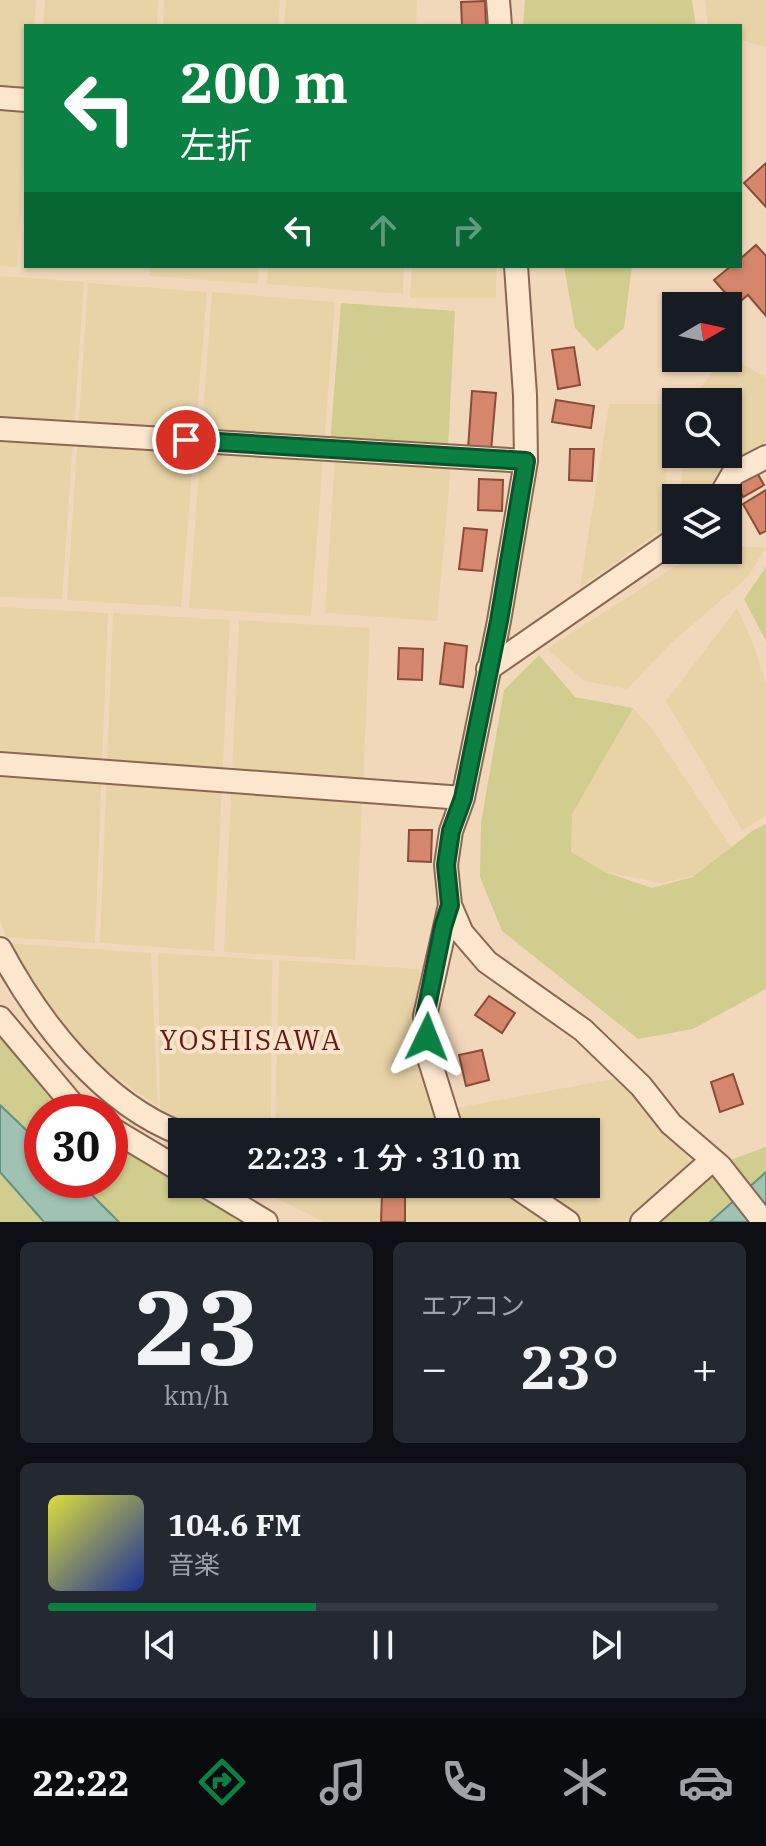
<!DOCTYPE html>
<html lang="ja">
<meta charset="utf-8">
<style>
body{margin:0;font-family:"IBM Plex Serif","Noto Sans JP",serif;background:#242831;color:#f1f3f6;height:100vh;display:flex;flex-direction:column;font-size:30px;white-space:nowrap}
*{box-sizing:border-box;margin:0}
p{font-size:26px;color:#9ea1a6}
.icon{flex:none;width:44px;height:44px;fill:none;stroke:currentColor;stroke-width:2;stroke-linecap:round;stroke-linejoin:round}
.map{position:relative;height:1222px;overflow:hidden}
.sheet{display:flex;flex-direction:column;gap:20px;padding:20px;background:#0d0f14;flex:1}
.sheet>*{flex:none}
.hud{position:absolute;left:24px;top:24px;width:718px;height:244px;border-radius:0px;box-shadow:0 2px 6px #0004;background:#0b8043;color:#fff;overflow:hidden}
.needle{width:52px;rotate:81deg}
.fabs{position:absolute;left:662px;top:292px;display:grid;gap:16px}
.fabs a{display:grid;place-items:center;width:80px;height:80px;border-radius:0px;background:#171b24;box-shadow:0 2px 6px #0004;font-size:40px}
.speed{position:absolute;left:24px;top:1094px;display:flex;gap:16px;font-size:40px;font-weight:700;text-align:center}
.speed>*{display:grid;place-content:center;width:104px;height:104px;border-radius:50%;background:#171b24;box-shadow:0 2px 6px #0004;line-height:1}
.speed .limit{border:12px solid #d22;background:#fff;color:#111}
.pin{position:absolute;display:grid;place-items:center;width:68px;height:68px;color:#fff;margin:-34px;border:4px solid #fff;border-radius:50%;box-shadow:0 2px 8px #0007}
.me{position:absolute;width:88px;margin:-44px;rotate:2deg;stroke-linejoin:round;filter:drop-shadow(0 0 6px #0008)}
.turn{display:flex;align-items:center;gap:28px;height:168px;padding:0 24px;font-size:36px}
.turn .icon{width:104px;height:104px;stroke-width:2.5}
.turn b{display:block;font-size:56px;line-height:68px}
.lanes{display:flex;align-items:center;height:76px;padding:0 24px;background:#0003;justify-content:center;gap:40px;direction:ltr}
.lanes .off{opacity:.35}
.big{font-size:60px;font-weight:600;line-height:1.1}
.sheet .widget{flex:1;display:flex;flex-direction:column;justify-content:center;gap:12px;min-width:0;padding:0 28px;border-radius:12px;background:#242831}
.sheet .dial{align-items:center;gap:0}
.dial b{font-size:104px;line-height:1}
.song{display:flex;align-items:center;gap:24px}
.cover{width:96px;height:96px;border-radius:12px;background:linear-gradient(135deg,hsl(60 70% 55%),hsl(230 70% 35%))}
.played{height:8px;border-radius:4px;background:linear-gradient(90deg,#0b8043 40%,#363941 40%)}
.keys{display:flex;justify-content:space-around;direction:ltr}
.heat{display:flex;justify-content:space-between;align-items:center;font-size:44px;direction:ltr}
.sheet .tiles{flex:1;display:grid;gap:20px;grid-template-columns:1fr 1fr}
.widget:last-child{grid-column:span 2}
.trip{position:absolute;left:168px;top:1118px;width:432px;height:80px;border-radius:0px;background:#171b24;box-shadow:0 2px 6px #0004;font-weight:600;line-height:80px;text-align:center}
.dock{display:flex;height:128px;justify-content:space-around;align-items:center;background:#090b0e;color:#9ea1a6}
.dock .icon{width:56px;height:56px}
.dock .on{color:#0b8043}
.dock b{font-size:36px;color:#f1f3f6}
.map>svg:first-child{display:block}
.farmland{fill:#e8d3a7}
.green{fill:#d0cd8e}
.water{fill:#9fc2b2;stroke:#66907f;stroke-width:2}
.building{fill:#d4876c;stroke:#8b4b37;stroke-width:2}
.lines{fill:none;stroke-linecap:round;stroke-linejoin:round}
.minor-casing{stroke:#8a6753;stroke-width:26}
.minor{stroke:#fce7ce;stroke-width:22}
.route-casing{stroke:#07532c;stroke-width:20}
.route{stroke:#0b8043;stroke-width:14}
.labels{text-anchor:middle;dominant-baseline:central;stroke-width:8;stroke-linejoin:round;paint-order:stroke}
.quarter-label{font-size:28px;letter-spacing:2px;fill:#681915;stroke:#f9e4cb}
</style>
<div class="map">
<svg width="766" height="1222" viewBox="0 0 766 1222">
<rect width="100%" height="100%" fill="#f2d8ba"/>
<path class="farmland" d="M0,0H36L34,26H26V135L17,267L0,266Z
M45,0H158L157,26H43Z
M164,0H280L278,26H163Z
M286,0H417L416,26H284Z
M705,0H766V47L740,40V26H708Z
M149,266H259L258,284L149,276Z
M268,266H404L403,294L267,284Z
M412,266H496V298H410Z
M0,276L84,282L62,599L0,597Z
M88,283L207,292L181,607L67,600Z
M212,292L335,302L311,616L189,608Z
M728,356L766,377V444L731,467L711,498H680L684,454H728V402H689L724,358Z
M609,404H670L664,528L580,588Z
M335,458L451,466L437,621L325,613Z
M728,545L766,548L747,578L670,644L627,689L584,681L547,649L701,550H728Z
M0,607L108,613L95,943L6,937L0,920Z
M737,608L753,643L766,684V816L742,830L666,701Z
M113,613L230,620L214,951L100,943Z
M239,620L370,628L355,960L224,952Z
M633,708L651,727L733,850L705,874L661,883L595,870L571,852L563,806Z
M5,943L151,953L158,1107L102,1067L50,1015L34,982Z
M158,953L272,960L271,1129L203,1127L160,1115Z
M279,960L420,969L415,1039L440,1132L275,1130Z
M630,1076L693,1165L624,1222H324L248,1184H586V1132H458L450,1109Z"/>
<path class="green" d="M525,0H692L696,26H523Z
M564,266H632L624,328L597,351L575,328Z
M341,303L455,311L447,466L329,457Z
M766,567V641L744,599Z
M539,655L575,697L633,708L572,814L571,852L605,872L652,888L693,877L752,831L766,824V989L693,1029L638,1039L502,931L480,877L481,823L504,690Z
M0,1005L78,1112H42V1180H110V1135L182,1173V1184H204L277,1222H0Z
M766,1147V1222H627L697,1172Z"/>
<path class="water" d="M0,1105L42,1145V1180H77L119,1222H44L0,1172Z
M766,1172V1203L746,1222H710Z"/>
<path class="building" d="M485,1L486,26H462L461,2Z
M766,163V207L744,183Z
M756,245L766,256V316L748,295L736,305L714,280L731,266H740V259Z
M574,347L580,385L558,389L552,350Z
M472,391L496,393L491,451L468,449Z
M556,400L594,406L591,428L552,422Z
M570,449H594L592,481L569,480Z
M756,471L764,485L743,497L736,483Z
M479,479L503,480L502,511L478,510Z
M766,490V531L760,534L743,504Z
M464,528L487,530L482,571L459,569Z
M445,643L467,646L463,687L440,684Z
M399,648L423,649L422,680L398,679Z
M409,830H432L431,862L408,861Z
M489,996L515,1013L502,1033L475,1015Z
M482,1050L489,1080L466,1086L459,1055Z
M733,1074L743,1104L720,1112L711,1082Z
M382,1194L405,1195V1222H381Z"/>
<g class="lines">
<g class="minor-casing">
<path id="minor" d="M498,0L500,26
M0,98L26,100
M516,266L525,395L526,461L499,621L463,798L451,831L446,865L450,905L462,933L487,962L583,1030L641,1086L671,1124L720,1166L764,1222
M0,429L526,461
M719,498L733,474L766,457
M488,669L676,539
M0,764L463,798
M450,905L425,1016L429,1058L452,1132
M0,949C39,1022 102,1104 182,1134
M0,1018L74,1106L84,1112
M110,1128L182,1171
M203,1184L266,1222
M512,1184L568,1222
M642,1222L711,1161"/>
</g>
<use href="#minor" class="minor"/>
</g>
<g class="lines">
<g class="route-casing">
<path id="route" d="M186,440L526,461L499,621L463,798L451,831L446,865L450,905L443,927L425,1016L427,1037"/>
</g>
<use href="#route" class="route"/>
</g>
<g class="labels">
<g class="quarter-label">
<text x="251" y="1039">YOSHISAWA</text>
</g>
</g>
</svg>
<div class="fabs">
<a><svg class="needle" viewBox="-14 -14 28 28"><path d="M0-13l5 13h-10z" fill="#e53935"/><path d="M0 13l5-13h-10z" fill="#9ea1a6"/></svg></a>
<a><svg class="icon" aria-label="search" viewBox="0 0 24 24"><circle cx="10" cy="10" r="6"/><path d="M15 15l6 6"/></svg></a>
<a><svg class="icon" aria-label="layers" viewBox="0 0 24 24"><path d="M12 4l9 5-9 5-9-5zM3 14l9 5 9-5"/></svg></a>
</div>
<div class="speed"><div class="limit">30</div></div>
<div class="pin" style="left:186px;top:440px;background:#d93025"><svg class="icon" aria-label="arrive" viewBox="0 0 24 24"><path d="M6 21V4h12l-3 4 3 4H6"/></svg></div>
<svg class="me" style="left:427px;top:1037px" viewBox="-20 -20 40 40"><path d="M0-17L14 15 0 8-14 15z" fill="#0b8043" stroke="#fff" stroke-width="4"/></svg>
<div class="trip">22:23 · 1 分 · 310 m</div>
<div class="hud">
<div class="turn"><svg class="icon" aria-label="left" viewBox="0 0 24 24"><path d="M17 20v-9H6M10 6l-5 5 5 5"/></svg><div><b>200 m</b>左折</div></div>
<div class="lanes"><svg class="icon" aria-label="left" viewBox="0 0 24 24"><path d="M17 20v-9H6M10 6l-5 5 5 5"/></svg><svg class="icon off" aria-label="ahead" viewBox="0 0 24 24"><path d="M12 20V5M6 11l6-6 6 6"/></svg><svg class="icon off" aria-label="right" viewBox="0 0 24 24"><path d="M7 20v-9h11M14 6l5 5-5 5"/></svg></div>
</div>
</div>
<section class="sheet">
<div class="tiles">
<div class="widget dial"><b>23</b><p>km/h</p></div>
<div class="widget"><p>エアコン</p>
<div class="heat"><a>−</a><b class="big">23°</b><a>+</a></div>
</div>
<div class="widget">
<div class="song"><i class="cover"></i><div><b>104.6 FM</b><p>音楽</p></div></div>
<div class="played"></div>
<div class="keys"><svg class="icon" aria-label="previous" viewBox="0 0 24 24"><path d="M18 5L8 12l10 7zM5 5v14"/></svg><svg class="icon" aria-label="pause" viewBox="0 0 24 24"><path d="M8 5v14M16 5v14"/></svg><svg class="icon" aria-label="next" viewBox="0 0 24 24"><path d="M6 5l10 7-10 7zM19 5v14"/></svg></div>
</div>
</div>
</section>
<nav class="dock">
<b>22:22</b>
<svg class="icon on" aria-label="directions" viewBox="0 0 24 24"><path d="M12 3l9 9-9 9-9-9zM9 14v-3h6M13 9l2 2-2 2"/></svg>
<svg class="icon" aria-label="music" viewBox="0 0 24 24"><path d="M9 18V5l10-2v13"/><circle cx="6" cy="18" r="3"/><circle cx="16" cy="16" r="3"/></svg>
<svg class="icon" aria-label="phone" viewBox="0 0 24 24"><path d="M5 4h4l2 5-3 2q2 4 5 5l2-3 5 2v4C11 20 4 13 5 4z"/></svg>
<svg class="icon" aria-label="climate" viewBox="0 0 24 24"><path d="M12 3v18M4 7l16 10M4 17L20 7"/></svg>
<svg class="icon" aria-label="car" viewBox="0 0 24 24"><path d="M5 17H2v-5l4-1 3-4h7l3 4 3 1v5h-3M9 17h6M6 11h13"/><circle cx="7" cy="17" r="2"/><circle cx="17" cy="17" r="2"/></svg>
</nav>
